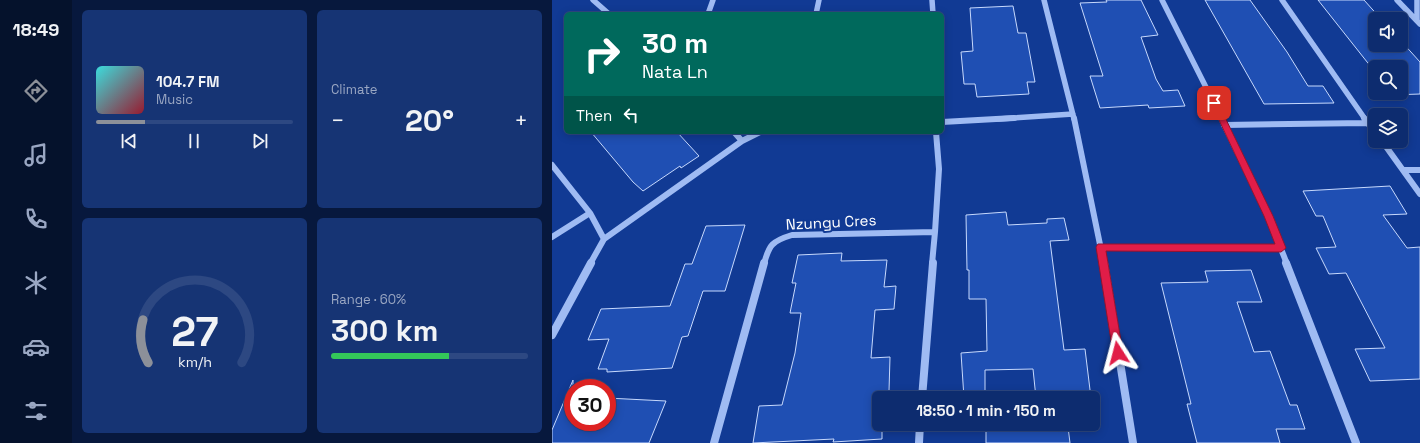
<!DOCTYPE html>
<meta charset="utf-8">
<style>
body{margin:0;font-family:"Space Grotesk",sans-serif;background:#163474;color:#f1f3f6;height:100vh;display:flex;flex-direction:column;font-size:15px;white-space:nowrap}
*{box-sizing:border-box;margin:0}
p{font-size:13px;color:#9aa7c3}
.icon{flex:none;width:22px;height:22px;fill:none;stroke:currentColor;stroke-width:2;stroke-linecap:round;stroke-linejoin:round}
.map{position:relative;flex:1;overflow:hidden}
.details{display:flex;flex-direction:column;gap:10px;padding:10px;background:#07183d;width:480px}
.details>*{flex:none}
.top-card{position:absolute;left:12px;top:12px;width:380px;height:122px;border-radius:6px;box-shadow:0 2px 10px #0003,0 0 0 1px #2d4882;background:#00695c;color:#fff;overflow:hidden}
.buttons{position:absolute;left:816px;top:12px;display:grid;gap:8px}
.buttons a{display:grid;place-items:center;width:40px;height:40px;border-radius:6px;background:#0d2c6f;box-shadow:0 2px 10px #0003,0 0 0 1px #2d4882;font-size:20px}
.speed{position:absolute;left:12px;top:379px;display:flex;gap:8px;font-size:20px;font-weight:700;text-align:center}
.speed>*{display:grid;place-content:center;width:52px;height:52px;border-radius:50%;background:#0d2c6f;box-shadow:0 2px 10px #0003,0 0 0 1px #2d4882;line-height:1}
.speed .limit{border:6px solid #d22;background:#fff;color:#111}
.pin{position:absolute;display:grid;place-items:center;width:34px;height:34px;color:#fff;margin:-17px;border-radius:8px;box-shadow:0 2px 6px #0006}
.me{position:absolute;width:44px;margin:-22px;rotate:351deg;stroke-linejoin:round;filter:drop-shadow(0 0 3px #0008)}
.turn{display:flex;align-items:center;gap:14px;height:84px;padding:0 12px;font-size:18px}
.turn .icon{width:52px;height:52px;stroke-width:2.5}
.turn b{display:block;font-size:28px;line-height:34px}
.then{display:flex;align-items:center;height:38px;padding:0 12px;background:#0003;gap:8px;font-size:15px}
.big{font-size:30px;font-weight:700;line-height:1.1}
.details .tile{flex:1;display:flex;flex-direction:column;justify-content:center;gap:6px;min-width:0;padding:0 14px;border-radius:6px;background:#163474}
.details .dial{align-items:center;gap:0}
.dial svg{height:104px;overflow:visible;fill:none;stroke:#2d4882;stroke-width:7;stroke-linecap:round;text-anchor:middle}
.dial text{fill:#f1f3f6;stroke:none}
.song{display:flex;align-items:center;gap:12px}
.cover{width:48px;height:48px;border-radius:6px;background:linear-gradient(135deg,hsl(180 70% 55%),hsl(350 70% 35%))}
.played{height:4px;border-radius:2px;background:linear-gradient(90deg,#8c9099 25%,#2d4882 25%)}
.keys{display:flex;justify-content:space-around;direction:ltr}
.heat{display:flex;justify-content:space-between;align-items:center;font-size:22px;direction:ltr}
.charge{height:6px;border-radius:3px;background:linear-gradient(90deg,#34c759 60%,#2d4882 0)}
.details .tiles{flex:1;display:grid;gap:10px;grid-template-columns:repeat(2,1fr)}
.trip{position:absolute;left:320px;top:391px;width:228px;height:40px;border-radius:6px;background:#0d2c6f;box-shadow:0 2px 10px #0003,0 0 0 1px #2d4882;font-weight:700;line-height:40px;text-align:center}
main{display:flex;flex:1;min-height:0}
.tab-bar{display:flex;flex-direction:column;width:72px;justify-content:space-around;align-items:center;background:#05122c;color:#9aa7c3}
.tab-bar .icon{width:28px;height:28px}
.tab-bar .current{color:#8c9099}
.tab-bar b{font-size:18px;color:#f1f3f6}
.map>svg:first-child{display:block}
.building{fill:#1f4fb3;stroke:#c7d9fd}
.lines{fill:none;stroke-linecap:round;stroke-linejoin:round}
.minor-far2{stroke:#9fbbf3;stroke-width:5.5}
.minor-far1{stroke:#9fbbf3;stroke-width:6}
.minor{stroke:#9fbbf3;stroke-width:8}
.route{fill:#e11d48;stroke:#92132f}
.labels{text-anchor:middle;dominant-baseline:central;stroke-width:4;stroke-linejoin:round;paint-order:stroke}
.street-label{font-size:15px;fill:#fff;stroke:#113a94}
</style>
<main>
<nav class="tab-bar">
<b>18:49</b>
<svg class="icon current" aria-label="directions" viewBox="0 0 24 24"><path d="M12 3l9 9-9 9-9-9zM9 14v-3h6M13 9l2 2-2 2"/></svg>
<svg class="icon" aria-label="music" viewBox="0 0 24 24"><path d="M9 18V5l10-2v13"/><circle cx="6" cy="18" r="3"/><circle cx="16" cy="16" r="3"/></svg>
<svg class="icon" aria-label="phone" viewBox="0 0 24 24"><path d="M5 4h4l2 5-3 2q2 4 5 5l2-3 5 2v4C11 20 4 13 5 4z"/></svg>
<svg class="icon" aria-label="climate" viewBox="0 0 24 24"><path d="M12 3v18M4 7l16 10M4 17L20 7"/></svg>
<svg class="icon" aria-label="car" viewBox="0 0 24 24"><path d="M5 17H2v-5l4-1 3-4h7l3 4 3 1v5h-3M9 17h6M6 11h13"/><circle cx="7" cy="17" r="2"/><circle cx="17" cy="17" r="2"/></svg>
<svg class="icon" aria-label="filters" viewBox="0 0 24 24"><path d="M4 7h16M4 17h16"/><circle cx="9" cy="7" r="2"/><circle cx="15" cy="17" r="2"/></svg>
</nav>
<section class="details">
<div class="tiles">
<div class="tile">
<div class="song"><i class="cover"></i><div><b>104.7 FM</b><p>Music</p></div></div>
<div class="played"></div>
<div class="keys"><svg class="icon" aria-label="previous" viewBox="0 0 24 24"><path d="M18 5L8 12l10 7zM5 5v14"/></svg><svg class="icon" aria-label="pause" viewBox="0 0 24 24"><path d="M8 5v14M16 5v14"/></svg><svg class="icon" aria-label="next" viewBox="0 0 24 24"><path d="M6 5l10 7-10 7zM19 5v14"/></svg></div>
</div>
<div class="tile"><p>Climate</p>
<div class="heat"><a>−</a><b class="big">20°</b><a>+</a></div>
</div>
<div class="tile dial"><svg viewBox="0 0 100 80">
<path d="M14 69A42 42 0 1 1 86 69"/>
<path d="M14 69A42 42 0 0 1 10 36" stroke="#8c9099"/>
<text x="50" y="56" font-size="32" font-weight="700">27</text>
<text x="50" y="72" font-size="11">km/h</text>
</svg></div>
<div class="tile"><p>Range · 60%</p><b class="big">300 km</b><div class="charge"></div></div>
</div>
</section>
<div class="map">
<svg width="868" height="443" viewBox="0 0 868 443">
<rect width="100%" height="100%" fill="#113a94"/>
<path class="building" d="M554,0H589L606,35L589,37L604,79L611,91L626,90L633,106L597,108L596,105L548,108L538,76H551L528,3L555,2Z
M653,0H698L735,52L756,86H771L782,103L712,104Z
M766,0H812L829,19H823V45H849V41L868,62V94L840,95L839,93H849V67H823V72Z
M461,6L466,33H474L483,82H475L477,94L425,97L423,84H412L409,52L421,51L418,8Z
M39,132H125L147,156L129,168L128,166L91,191L81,182Z
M838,186L855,214L831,215L855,248L868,247V379L818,381L803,349L833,348L794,273L777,274L764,248L784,247L771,216H764L751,191Z
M454,212L456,225L495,223V219L512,218L517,240L498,241L512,350L533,349L539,398H484L481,369L433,370V398H412L409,353L435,351L434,299H417V270H415L414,215Z
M193,225L173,291H151L136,336L130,337L120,368L55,372V369H46L57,339L36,340L49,309L118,306L133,264H140L154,226Z
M290,253L289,261L335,260L332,287L344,286L342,309L323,310L319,358L338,357L337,391H327V424H330V439L281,442L282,439L201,443L207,406L230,405L243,353L249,313H238L244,283H240L246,255Z
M699,270L710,302H685L702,352L718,351L738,405H745L753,429H724L728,443H645L635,404H639L609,283L656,282L653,271Z
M21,380V422H55V398L114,401L97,443H0V430Z
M541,415L543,427H516L518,443H434V425H412V424H541Z"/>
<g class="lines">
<path class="minor-far2" d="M41,0L57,14
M380,0L381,14
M492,0L522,119
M610,0L670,119
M730,0L813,119
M845,0L868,24
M865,0V20
M156,14L161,0
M264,14L267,0
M446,119L521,114"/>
<path class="minor-far1" d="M522,118L552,264
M669,118L716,216L735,264
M812,118L823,133
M390,122L462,118
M672,125L815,123
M182,132L190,141
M830,141L868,194
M0,165L38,213L52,239L38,264
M852,170H868
M383,232L387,169L384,132
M0,237L38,213
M52,239L190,141L208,132
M549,247L729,248
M212,264C217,245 220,241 240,235L383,232L380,264"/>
<path class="minor" d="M552,263L581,443
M734,263L804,443
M0,335L39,263
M370,398L381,263
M162,443L212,263
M367,443L368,424"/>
</g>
<path class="route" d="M662,100L666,103L721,216L734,248L729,252L554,251L571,353L570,356L566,358L562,356L561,353L544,247L546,244H723L712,216L659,103Z"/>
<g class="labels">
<g class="street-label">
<text transform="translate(279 222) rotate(-3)">Nzungu Cres</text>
</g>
</g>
</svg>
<div class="buttons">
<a><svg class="icon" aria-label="sound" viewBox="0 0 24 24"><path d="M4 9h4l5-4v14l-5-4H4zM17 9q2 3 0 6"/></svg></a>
<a><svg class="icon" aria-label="search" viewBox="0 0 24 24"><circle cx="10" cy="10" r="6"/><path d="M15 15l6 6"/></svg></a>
<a><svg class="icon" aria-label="layers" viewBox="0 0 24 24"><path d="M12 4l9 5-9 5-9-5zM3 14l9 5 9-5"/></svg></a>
</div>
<div class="speed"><div class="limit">30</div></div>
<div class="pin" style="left:662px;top:103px;background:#d93025"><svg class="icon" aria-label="arrive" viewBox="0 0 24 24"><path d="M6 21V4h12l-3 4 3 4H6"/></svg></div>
<svg class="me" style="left:566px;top:353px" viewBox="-20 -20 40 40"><path d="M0-17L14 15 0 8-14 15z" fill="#e11d48" stroke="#fff" stroke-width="4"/></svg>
<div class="trip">18:50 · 1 min · 150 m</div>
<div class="top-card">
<div class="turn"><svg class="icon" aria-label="right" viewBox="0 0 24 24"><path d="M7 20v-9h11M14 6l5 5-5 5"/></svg><div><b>30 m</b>Nata Ln</div></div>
<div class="then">Then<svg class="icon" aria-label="left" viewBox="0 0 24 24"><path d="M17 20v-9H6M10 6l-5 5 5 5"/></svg></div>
</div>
</div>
</main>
